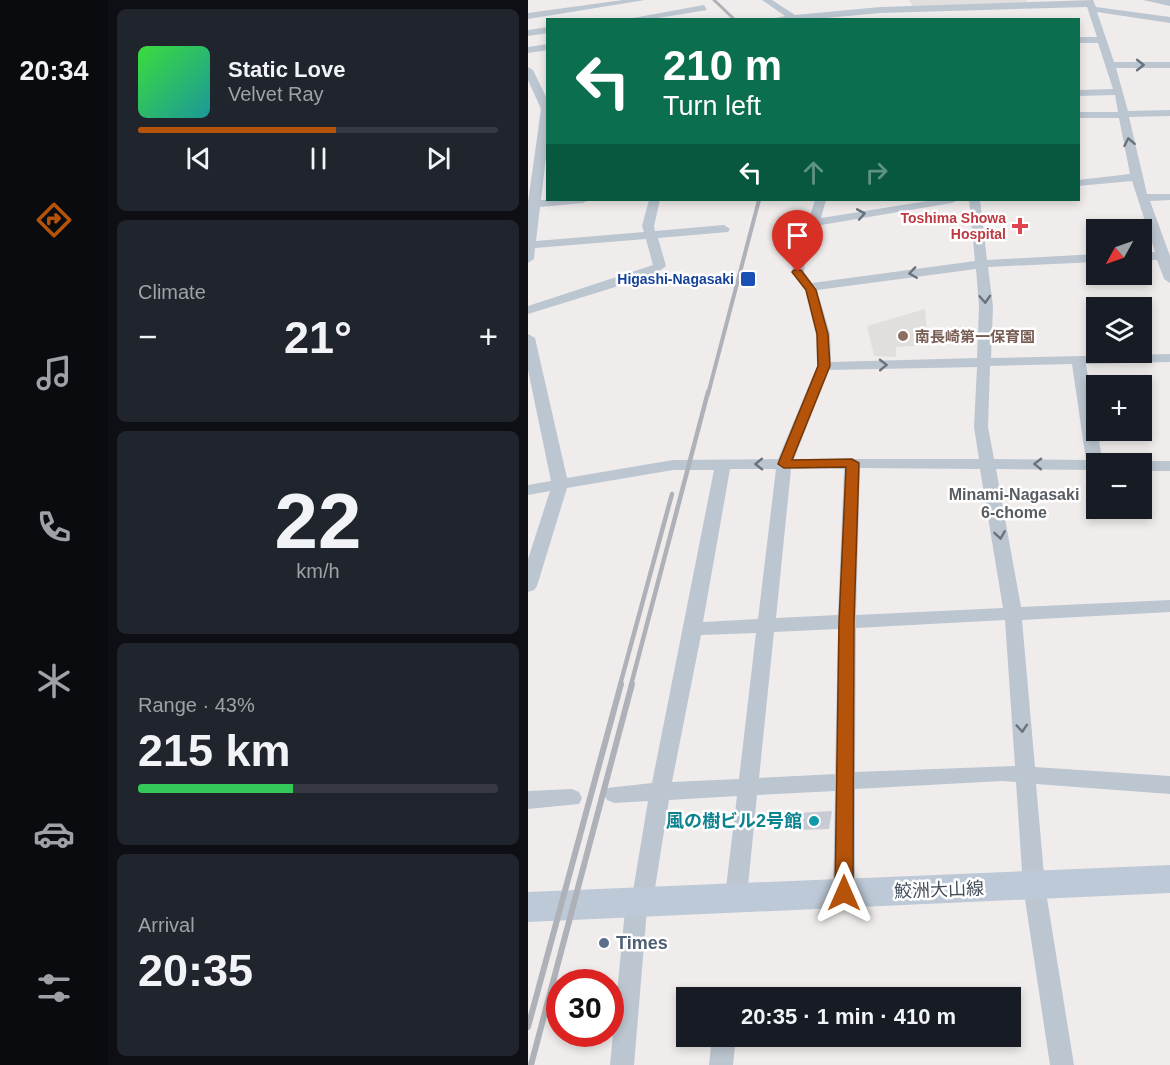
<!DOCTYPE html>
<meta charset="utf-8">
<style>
body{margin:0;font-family:Arial,"Noto Sans JP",sans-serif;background:#20242c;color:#f1f3f6;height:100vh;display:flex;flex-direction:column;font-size:22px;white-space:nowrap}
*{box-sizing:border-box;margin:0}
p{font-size:20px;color:#9ea1a6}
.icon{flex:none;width:33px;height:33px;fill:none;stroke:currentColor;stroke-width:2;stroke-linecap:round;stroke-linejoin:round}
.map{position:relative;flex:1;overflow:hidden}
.panel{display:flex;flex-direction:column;gap:9px;padding:9px;background:#0d0f14;width:420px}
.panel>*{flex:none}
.banner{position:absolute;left:18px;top:18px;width:534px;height:183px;border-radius:0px;box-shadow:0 3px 9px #0003;background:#0b6e4f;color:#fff;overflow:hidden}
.needle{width:39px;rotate:230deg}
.tools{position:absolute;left:558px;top:219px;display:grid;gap:12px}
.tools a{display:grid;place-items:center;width:66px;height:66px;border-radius:0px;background:#171b24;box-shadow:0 3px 9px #0003;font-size:30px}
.speed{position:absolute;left:18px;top:969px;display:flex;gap:12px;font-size:30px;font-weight:700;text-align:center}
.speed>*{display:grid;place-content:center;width:78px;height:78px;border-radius:50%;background:#171b24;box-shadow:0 3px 9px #0003;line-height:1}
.speed .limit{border:9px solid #d22;background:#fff;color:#111}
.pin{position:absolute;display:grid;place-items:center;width:51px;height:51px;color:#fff;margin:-62px -26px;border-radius:50% 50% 50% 0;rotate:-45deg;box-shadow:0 0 6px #0007}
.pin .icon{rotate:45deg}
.me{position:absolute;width:66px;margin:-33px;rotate:0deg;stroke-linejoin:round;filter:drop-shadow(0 0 4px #0008)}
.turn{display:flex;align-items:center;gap:21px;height:126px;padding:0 18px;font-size:27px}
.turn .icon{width:78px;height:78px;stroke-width:2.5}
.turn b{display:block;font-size:42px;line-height:51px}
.lanes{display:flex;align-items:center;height:57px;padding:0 18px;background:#0003;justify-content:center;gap:30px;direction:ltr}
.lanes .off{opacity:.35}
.big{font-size:45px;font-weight:600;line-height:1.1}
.panel .card{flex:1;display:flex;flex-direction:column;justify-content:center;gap:9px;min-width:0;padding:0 21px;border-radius:9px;background:#20242c}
.panel .dial{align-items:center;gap:0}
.dial b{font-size:78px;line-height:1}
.song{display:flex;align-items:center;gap:18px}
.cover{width:72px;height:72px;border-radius:9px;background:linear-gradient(135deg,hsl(120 70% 55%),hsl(180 70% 35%))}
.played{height:6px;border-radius:3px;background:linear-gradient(90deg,#b45309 55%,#363941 55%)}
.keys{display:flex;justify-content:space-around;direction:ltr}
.heat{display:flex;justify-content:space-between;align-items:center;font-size:33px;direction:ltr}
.charge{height:9px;border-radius:4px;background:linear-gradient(90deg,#34c759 43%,#363941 0)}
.trip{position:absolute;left:148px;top:987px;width:345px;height:60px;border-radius:0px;background:#171b24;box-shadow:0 3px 9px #0003;font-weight:600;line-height:60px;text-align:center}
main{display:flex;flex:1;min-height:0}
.menu{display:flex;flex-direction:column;width:108px;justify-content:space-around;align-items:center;background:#090b0e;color:#9ea1a6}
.menu .icon{width:42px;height:42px}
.menu .on{color:#b45309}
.menu b{font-size:27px;color:#f1f3f6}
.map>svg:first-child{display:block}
.education{fill:#e1dede}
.building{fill:#c8cbd3}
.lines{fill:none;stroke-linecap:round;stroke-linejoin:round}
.minor{fill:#bcc6d0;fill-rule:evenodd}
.secondary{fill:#bec9d7;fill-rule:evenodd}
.rail-far3{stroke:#aeb1b8;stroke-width:3}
.rail-far2{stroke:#aeb1b8;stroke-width:4}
.rail-far1{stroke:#aeb1b8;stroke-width:4.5}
.rail{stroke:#aeb1b8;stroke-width:6}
.oneway{stroke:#68737e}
.route{fill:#b45309;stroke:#753606;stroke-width:1.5}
.health-dot{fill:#e0444e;stroke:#fff;stroke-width:2}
.transit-dot{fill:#1a4fb4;stroke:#fff;stroke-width:2}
.education-dot{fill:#8d6e63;stroke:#fff;stroke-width:2}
.culture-dot{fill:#0f9aa8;stroke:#fff;stroke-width:2}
.service-dot{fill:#5c6f8a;stroke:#fff;stroke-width:2}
.labels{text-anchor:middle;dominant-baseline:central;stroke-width:5;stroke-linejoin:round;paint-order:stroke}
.far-health-label{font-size:14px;font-weight:bold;fill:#be3a42;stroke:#fff;text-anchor:end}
.far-transit-label{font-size:14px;font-weight:bold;fill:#164399;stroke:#fff;text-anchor:end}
.education-label{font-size:15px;font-weight:bold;fill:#785e54;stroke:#fff;text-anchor:start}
.neighbourhood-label{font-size:16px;font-weight:bold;fill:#595d62;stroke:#fff}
.near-culture-label{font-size:18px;font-weight:bold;fill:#0d838f;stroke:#fff;text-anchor:end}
.near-street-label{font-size:18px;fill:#444f5b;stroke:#fff}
.near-service-label{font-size:18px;font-weight:bold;fill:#4e5e75;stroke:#fff;text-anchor:start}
</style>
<main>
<nav class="menu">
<b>20:34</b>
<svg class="icon on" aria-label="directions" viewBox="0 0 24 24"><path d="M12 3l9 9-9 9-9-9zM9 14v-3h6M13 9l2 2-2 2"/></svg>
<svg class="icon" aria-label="music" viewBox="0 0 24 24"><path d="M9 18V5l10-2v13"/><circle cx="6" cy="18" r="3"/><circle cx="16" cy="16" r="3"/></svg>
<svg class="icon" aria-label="phone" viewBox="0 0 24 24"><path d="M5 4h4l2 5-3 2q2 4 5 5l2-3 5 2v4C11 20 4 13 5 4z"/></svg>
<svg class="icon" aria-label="climate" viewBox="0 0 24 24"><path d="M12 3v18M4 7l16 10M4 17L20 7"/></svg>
<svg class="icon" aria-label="car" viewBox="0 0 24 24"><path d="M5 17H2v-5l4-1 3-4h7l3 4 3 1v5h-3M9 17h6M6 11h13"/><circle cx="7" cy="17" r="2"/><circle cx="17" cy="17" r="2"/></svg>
<svg class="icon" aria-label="filters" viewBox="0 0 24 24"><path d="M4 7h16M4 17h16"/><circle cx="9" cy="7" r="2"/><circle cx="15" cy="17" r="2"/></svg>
</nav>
<section class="panel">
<div class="card">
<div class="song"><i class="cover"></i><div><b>Static Love</b><p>Velvet Ray</p></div></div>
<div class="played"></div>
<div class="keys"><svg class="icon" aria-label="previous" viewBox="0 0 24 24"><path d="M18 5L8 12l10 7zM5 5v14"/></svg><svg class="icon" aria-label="pause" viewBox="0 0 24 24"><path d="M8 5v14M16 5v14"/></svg><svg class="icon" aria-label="next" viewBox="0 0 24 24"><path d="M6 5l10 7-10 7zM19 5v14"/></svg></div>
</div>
<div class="card"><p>Climate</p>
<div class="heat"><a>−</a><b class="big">21°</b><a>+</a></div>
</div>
<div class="card dial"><b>22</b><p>km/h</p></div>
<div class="card"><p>Range · 43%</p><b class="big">215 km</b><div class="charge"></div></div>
<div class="card"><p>Arrival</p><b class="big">20:35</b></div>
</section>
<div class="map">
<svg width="642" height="1065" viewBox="0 0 642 1065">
<rect width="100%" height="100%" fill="#f0ecec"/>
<path class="education" d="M381,0H498L502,4L386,8Z
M397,309L400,345L368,347V357L346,356L339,326Z"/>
<path class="building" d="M304,811L301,829L269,830V813Z"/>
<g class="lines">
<path class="minor" d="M95,0H117L0,19V13Z
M234,0H244L267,15L352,7L565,0L568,7L642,17V23L569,12L586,62H642V68H588L600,111L642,110V116L601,117L619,194H642V200L622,201L642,256V283L636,279L629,260H614V252H627L604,181L550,186V180L602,174L591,118H550V112H590L587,95L550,96V90L585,89L570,43H550V37H569L559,7L352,13L276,20H238L257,16Z
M615,0H642V6Z
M176,5L179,10L118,20H94Z
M20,27V33L0,36V30Z
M20,44V50L0,53V47Z
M0,67L5,70L20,101V140L13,200H61L55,203L12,207L8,241L116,232L114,226L121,200H132L126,226L127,231L196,225L202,229L200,232L130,238L138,266L126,275L0,314V306L125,265L118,239L7,248L6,259L0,263V202L13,109L0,80Z
M287,200H298L293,218L406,200H430L424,203L281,227L276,272L284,283L447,261L441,200H452L459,260L568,254V262L460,267L465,306L463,358L642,354V362L558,364L575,464H568V470L468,469L493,607L642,600V612L494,620L507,767L642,776V794L508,784L517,886L546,1065H522L495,886L488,782L474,781L327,789V893L324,900L316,903L308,900L305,893L307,791L229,795L219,896L216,903L208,906L200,903L197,896L209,796L141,800L124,907L119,909L106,1065H82L98,900L105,891L120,801L86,803L79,800L76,794L79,788L124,783L186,470H145L39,488L9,586L6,590L0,592V559L22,491L0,495V485L23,481L0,370V334L7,338L39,478L145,460L250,459L289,366L288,334L277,290L264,272L269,224L281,219ZM448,269L451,306L449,358L303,362L302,334L289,290ZM544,364L558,460L466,459L460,427L462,366ZM449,367L446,427L451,459H266L301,370ZM332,468L452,469L475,608L328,615ZM202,469H248L230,619L175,622ZM263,469H316L310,615L248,618ZM477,620L487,766L327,772L328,628ZM310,629L307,774L231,778L246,632ZM228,633L211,779L144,782L173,635Z
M614,461H642V471H614V464H608Z
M44,789L51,792L54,798L51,804L0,809V791Z
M184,1036H208L205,1065H181Z"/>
<path class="secondary" d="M642,865V893L0,922V892Z"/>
<path class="rail-far3" d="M186,0L207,20"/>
<path class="rail-far2" d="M180,394L231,200"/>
<path class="rail-far1" d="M92,685L144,494
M103,685L180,392"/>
<path class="rail" d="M0,1027L93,684
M3,1065L104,684"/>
</g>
<defs><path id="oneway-chevron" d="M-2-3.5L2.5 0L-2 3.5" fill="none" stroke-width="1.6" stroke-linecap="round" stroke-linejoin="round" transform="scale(1.5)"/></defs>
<g class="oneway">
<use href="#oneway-chevron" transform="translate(612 65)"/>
<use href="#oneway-chevron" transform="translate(601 142) rotate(-101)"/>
<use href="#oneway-chevron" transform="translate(333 214) rotate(-10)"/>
<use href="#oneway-chevron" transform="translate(385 273) rotate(172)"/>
<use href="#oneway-chevron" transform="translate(457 299) rotate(87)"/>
<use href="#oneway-chevron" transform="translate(355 365) rotate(-1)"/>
<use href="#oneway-chevron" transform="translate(231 464) rotate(179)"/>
<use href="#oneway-chevron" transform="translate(510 464) rotate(-179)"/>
<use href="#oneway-chevron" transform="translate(472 535) rotate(81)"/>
<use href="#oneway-chevron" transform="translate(494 728) rotate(86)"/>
</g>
<path class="route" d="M266,270H273L288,290L300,334L302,366L264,460L324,459L331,463L326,622L325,893L322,898L316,901L310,898L307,893L311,622L318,467L256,468L250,464L290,366L289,334L278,290L264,272Z"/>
<path class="health-dot" d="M489 217h6v6h6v6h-6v6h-6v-6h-6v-6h6z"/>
<rect class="transit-dot" x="212" y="271" width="16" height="16" rx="3"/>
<circle class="education-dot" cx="375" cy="336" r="6"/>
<circle class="culture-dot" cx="286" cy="821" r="6"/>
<circle class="service-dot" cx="76" cy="943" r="6"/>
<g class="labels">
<g class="far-health-label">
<text x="478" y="218">Toshima Showa<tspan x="478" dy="16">Hospital</tspan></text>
</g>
<g class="far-transit-label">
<text x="206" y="279">Higashi-Nagasaki</text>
</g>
<g class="education-label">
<text x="387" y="336">南長崎第一保育園</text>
</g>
<g class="neighbourhood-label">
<text x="486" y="494">Minami-Nagasaki<tspan x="486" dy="18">6-chome</tspan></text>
</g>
<g class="near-culture-label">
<text x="274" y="821">風の樹ビル2号館</text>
</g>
<g class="near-street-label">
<text transform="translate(411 890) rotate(-2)">鮫洲大山線</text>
</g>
<g class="near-service-label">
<text x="88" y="943">Times</text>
</g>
</g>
</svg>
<div class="tools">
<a><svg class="needle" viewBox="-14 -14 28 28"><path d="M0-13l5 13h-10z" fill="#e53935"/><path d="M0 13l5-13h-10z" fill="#9ea1a6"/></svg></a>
<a><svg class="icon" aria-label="layers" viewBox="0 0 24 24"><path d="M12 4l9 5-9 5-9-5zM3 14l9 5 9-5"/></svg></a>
<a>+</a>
<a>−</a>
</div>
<div class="speed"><div class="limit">30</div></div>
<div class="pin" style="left:270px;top:272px;background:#d93025"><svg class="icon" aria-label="arrive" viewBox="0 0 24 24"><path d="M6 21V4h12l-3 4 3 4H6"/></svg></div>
<svg class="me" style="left:316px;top:893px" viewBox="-20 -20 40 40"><path d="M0-17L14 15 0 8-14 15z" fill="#b45309" stroke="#fff" stroke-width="4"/></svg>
<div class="trip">20:35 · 1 min · 410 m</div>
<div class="banner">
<div class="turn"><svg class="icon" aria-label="left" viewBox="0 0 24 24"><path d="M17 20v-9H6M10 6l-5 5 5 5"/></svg><div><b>210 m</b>Turn left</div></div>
<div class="lanes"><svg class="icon" aria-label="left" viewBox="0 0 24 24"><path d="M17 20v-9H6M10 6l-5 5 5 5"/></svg><svg class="icon off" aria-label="ahead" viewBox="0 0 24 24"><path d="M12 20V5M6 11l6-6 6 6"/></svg><svg class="icon off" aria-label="right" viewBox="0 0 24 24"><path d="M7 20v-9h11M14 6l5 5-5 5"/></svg></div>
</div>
</div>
</main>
